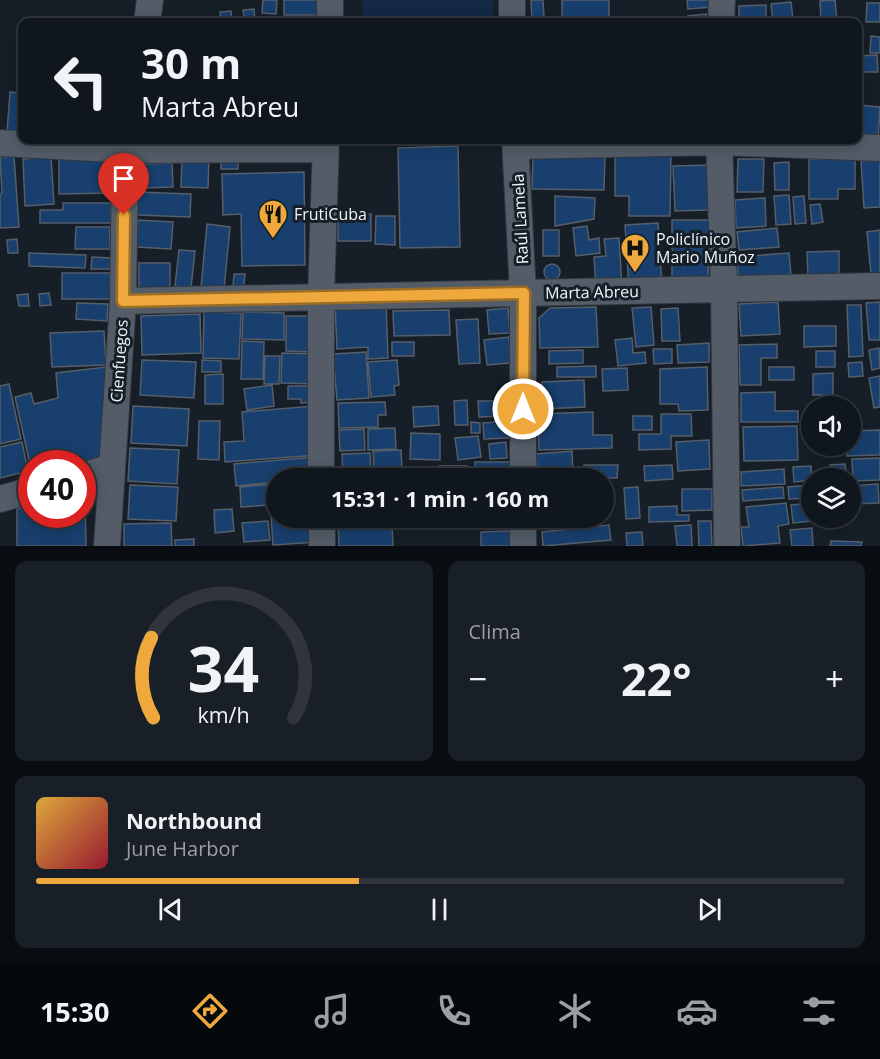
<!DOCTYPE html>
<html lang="es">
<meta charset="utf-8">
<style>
body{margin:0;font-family:"Open Sans",sans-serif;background:#191f26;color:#f1f3f6;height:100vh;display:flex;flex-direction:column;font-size:22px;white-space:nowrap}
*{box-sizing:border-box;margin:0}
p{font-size:20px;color:#9c9fa4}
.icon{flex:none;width:33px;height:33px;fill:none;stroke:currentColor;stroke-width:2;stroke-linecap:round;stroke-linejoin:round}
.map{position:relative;height:546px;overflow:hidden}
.details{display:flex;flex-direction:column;gap:15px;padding:15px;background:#090c10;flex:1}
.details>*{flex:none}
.banner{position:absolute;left:18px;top:18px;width:844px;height:126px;border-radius:12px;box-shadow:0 3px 15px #0003,0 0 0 2px #30353b;background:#10161d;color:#f1f3f6;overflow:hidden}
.buttons{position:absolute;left:801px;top:396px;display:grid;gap:12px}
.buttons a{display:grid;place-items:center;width:60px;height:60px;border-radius:50%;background:#10161d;box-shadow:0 3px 15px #0003,0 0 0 2px #30353b;font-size:30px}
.speed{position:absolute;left:18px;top:450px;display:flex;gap:12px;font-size:30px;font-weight:700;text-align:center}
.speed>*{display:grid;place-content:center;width:78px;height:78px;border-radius:50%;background:#10161d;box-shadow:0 3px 15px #0003,0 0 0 2px #30353b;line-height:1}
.speed .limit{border:9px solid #d22;background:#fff;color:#111}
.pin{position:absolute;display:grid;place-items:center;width:51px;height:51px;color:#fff;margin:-62px -26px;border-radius:50% 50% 50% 0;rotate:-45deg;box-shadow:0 0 6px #0007}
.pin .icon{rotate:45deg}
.me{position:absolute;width:66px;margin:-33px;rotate:0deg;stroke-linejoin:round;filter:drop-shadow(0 0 4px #0008)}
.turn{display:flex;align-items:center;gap:21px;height:126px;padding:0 24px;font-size:27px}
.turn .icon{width:78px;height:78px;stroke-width:2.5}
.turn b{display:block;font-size:42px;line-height:51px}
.big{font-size:45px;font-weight:700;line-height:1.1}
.details .widget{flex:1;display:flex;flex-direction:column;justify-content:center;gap:9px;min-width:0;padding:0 21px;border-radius:12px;background:#191f26}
.details .dial{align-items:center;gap:0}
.dial svg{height:156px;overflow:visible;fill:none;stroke:#30353b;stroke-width:7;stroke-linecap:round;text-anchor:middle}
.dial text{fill:#f1f3f6;stroke:none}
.song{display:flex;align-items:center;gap:18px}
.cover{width:72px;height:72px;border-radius:9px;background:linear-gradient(135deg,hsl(40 70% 55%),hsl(350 70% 35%))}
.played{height:6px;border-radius:3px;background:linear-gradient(90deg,#eea83c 40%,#30353b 40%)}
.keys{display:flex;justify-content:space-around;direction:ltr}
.heat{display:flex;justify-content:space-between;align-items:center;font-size:33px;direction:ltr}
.details .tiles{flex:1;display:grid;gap:15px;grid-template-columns:1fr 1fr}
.widget:last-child{grid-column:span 2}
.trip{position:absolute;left:266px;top:468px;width:348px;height:60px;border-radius:30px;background:#10161d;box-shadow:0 3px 15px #0003,0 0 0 2px #30353b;font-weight:700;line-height:60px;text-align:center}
.tabs{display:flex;height:96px;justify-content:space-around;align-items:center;background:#06090c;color:#9c9fa4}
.tabs .icon{width:42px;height:42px}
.tabs .current{color:#eea83c}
.tabs b{font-size:27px;color:#f1f3f6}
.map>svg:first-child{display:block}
.green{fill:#132944}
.building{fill:#183f6d;stroke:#555e69;stroke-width:1.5}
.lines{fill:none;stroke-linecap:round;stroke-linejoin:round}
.minor-casing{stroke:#32373f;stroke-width:28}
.minor{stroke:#535c67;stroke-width:26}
.route-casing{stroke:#9b6d27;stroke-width:15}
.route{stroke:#eea83c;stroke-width:10}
.labels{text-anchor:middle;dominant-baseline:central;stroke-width:6;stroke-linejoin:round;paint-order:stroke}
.poi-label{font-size:16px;fill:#f0f5fc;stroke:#161e27;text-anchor:start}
.street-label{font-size:16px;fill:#f0f5fc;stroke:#161e27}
</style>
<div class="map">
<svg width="880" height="546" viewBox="0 0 880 546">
<rect width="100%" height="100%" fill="#161e27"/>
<path class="green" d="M362,0H493L494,22H363Z"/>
<path class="building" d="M263,0H277L276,14L262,13Z
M284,0H319V15H284Z
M531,0H543L544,18L532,19Z
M562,0H609V19H562Z
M687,0H712V7L688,9Z
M835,0L837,21L821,22L820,1Z
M791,2L793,20L773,22L771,4Z
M867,3H880V22H866Z
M766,5V22H739V6Z
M254,9L255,21L245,22L243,10Z
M231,11L232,22H221L220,12Z
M706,14L707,22H689L688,16Z
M277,17L318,18V22H277Z
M871,36L880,37V53H870Z
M877,55L878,72H858V56Z
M10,92L22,93V134L7,133Z
M858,105L880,107L878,140L858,138Z
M458,146L460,247L400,248L398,148Z
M14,156L19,227L0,228V194L2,193L0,157Z
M221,156H238V169H221Z
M533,156L605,157L604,190L532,189Z
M615,156H671L670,216H629V196H615Z
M51,157L54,204L25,206L23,159Z
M182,157L209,158L208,188L181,187Z
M59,159H109V193L59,194Z
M738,159H764L763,192H737Z
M809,159L855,160V189H838V199H809Z
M880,160V207L864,208L861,161Z
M789,162V190H775L774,163Z
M172,163L173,187L144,188V164Z
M709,165L711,210L675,211L673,166Z
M304,172L305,265L242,266L241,214L223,215L222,174Z
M138,192L191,194L190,217L137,215Z
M789,195L791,224L776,225L774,196Z
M555,196L595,198L594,219L555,226Z
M804,196L806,223L795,224L793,197Z
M765,198L766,226L736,228L735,200Z
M63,203H111V223H40V210H63Z
M820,204L823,222L812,224L810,205Z
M338,214H371V241H338Z
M376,216H395V245L375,244Z
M138,220L173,222L171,249L136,247Z
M672,220H709L708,281H672Z
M658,223L662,286L629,288L625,225Z
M207,224L230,227L224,289L201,287Z
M587,226L589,240L599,238L600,253L576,256L573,228Z
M76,227H110V249H75Z
M777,228L779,247L739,250L737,232Z
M543,230H559V256H543Z
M880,230V273L871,274L867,232Z
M619,238L622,287L596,289L594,257L606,256L604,239Z
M17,239L18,253H8L7,240Z
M179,250L195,251L191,288L175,286Z
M839,251V275L808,276L807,252Z
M29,253L86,255L85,268L29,266Z
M789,253L791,275L738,279L737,257Z
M92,257L111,258L110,269H91Z
M139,263H170V290L139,289Z
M544 272a8 8 0 1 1 16 0a8 8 0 1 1-16 0Z
M62,273H110V299H62Z
M234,274H245L244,286H233Z
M49,293L51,305L40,306L39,294Z
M28,294L29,306H19L17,295Z
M386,302L388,358L368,359V347L337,349L335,304Z
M778,302L780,334L741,336L739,304Z
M880,302V340H869L866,303Z
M77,303L108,304L107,321L76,319Z
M847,305H861L863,356L849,357Z
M596,307L598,347L540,348L539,318L550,308Z
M651,307L654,345L636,347L632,308Z
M508,308L510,333L489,334L487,310Z
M678,308L680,341H662L661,309Z
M449,310L450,335L394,336L393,311Z
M204,312L241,313L239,359L203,358Z
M243,312L284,313V340L242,339Z
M200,314L201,353L142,355L141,316Z
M286,316H315L314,352L286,351Z
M478,319L480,363L459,364L456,320Z
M804,326H836V346L804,347Z
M104,331L106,365L52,367L50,333Z
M509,337L511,363L487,365L484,340Z
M632,338L633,353L645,352L646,363L618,366L615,340Z
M242,341L264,342L263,379H241Z
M392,342H414V356H392Z
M709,343V362L678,363L677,345Z
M777,344V358H761V385H740L739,345Z
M879,348L880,368L872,370L869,350Z
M653,349H672V363L654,364Z
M583,350V363L549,364V351Z
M816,351H835V367H816Z
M366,352L369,398L337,400L333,354Z
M282,353L318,354L317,384L281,383Z
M265,356H280L279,384H264Z
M142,360L196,362L194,398L140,395Z
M202,360L221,361V372H202Z
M397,360L399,385L394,386L395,395L371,397L368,362Z
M862,362L863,376L849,377L848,363Z
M596,366V377H557V367Z
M106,367L103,458L78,464H32V473L15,397L31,393L34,404L58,398L56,373Z
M707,367L708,410L679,411L678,404H660V369Z
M769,367H794V380H769Z
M627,368L628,390L603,391L602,369Z
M833,373V395H813V374Z
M223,374V404H205V375Z
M880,376V407L874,408L869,378Z
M584,380L585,407L542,409V382Z
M9,384L21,439L0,444V386Z
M272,385L274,406L247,410L244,389Z
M288,386H319V402L301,403V399H288Z
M775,392V411H798V422H741V393Z
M467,400L468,425H455L454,401Z
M478,401H508L509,416L479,417Z
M385,402L386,415H378V427L339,428L338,403Z
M133,406L189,409L187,446L131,443Z
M314,406L318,455L225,462L224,442L244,441L242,412Z
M438,406L439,425L414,427L413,407Z
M593,412V435H612V448L539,450L538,414Z
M661,414H691L692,436H671V449L639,450V434H661Z
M633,416H652V430H633Z
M199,421H220L219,460L198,459Z
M511,421L512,438L484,439L483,423Z
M471,422L480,423V433H471Z
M797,426L798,460L744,461L743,427Z
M395,428L396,449L368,450V429Z
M364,429L365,450L340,451L339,430Z
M880,430V455L847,456L846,446H850V431Z
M411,433L440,434V460L410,459Z
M478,436L481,457L458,460L455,438Z
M709,440L710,469L678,471L676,442Z
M22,442L28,471L0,478V447Z
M506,442L507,458L490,459L489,444Z
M130,448L179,450L177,484L128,481Z
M401,450L402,469L374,470L373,451Z
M572,451L573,474L538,476L536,454Z
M370,453L371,471H382V478H343L342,454Z
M314,457L316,478H276V484V482L236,486L234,464Z
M880,458V480L853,481L852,459Z
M475,462H511V478H475Z
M845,464L847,478H831L830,465Z
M584,465H618L617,478H584Z
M672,465L673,479L645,481L644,466Z
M439,466H467L466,478H438Z
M811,466L812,480L794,482L793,467Z
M784,469L785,484L741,486V472Z
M274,484L275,496L270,497V505L241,507L240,487Z
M878,484L879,503L850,504V486Z
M130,485L178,487L176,521L128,519Z
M811,485L812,498L789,499L788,487Z
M638,487L640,518L626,519L624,488Z
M783,487L784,498L743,501L742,490Z
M682,489H712V510L682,511Z
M82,493H85L86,546H17V509L32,506V514H82Z
M786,503L789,524L778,526L780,543L743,546L741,527H749L746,507Z
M810,503L812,521L793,523L791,505Z
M677,506V515H689V521L649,522V507Z
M232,509L234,531L215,533L214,510Z
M271,516L315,518L317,542L273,545Z
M341,518H384V521L342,523Z
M428,518H448V529H428Z
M461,518H510V527H461Z
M537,518H565V522L538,523Z
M573,518H601L602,522L574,524Z
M268,521L270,540L244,542L242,523Z
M698,521H711L712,546H699Z
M171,523L172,546H124V524Z
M392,524L393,546H339L338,526Z
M609,525L611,540L543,546L542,532Z
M691,525L692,546H677L675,526Z
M812,528L813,546H792L790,530Z
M510,531L511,546H481V532Z
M642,532L643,546H627L626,533Z
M194,539V546H175V540Z
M831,541L862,542L861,546H830Z"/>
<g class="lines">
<g class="minor-casing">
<path id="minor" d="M512,0V22
M147,22L150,0
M330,22V0
M721,22L722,0
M515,140L523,293V478
M719,140L724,289L727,546
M0,143L129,150L325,149
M516,146L719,142L880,148
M123,301L880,286
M82,476L112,467
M321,478V297L326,140
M0,499L32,490
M322,518V546
M107,546L123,301L125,173L130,140
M523,546V518"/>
</g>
<use href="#minor" class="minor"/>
</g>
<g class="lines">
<g class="route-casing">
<path id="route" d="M124,215L123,301L524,293L523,409"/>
</g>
<use href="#route" class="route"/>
</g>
<defs>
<g id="restaurant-pin" transform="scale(1.5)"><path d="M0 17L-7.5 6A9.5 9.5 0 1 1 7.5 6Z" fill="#eea83c" stroke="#161e27"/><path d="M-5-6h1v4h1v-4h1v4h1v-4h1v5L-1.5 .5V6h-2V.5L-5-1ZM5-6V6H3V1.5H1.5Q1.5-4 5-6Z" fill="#111"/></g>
<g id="hospital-pin" transform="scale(1.5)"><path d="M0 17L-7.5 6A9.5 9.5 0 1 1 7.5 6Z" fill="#eea83c" stroke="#161e27"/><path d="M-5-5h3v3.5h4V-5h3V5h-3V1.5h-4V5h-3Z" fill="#111"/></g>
</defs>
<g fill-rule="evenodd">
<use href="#restaurant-pin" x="273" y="214"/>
<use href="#hospital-pin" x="635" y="248"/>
</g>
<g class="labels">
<g class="poi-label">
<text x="294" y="214">FrutiCuba</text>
<text x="656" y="239">Policlínico<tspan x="656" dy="18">Mario Muñoz</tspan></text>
</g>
<g class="street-label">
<text transform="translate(520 219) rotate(-93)">Raúl Lamela</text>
<text transform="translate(592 292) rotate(-1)">Marta Abreu</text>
<text transform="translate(119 361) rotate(-86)">Cienfuegos</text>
</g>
</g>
</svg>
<div class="buttons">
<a><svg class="icon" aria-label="sound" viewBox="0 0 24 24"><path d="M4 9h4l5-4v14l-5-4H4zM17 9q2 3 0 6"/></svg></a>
<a><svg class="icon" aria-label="layers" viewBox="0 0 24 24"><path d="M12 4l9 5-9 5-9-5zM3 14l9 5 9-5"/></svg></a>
</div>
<div class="speed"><div class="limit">40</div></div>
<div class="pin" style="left:124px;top:215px;background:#d93025"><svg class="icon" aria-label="arrive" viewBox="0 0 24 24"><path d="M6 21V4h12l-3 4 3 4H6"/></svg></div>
<svg class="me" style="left:523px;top:409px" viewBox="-20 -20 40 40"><circle r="17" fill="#eea83c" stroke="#fff" stroke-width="3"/><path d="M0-11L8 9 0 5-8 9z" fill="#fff"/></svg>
<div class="trip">15:31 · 1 min · 160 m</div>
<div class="banner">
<div class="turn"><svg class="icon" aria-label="left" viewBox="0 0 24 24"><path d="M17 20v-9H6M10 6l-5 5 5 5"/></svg><div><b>30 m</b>Marta Abreu</div></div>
</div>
</div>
<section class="details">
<div class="tiles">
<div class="widget dial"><svg viewBox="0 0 100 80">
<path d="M14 69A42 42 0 1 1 86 69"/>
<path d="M14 69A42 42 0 0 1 13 28" stroke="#eea83c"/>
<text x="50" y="56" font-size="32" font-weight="700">34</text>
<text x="50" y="72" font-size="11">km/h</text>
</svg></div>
<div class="widget"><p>Clima</p>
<div class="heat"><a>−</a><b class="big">22°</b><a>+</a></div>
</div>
<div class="widget">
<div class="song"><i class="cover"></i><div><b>Northbound</b><p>June Harbor</p></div></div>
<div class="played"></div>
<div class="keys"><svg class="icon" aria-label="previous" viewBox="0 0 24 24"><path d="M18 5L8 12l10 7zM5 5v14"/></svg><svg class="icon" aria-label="pause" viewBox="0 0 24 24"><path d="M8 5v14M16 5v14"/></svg><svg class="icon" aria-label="next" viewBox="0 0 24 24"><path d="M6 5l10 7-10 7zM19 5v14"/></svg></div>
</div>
</div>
</section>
<nav class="tabs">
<b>15:30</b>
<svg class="icon current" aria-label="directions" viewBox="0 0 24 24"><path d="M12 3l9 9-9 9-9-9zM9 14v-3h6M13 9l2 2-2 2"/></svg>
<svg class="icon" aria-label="music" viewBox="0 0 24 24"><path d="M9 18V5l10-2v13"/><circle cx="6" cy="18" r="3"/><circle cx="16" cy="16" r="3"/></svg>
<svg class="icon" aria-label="phone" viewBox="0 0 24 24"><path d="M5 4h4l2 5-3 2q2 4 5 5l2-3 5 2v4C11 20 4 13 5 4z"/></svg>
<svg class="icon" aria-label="climate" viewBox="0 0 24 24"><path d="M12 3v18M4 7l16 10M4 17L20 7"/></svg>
<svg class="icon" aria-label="car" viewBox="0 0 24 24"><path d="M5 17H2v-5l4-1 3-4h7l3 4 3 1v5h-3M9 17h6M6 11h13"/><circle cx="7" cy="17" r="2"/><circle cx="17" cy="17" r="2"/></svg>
<svg class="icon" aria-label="filters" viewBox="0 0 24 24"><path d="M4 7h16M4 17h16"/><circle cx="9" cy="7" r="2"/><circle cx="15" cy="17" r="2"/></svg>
</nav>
